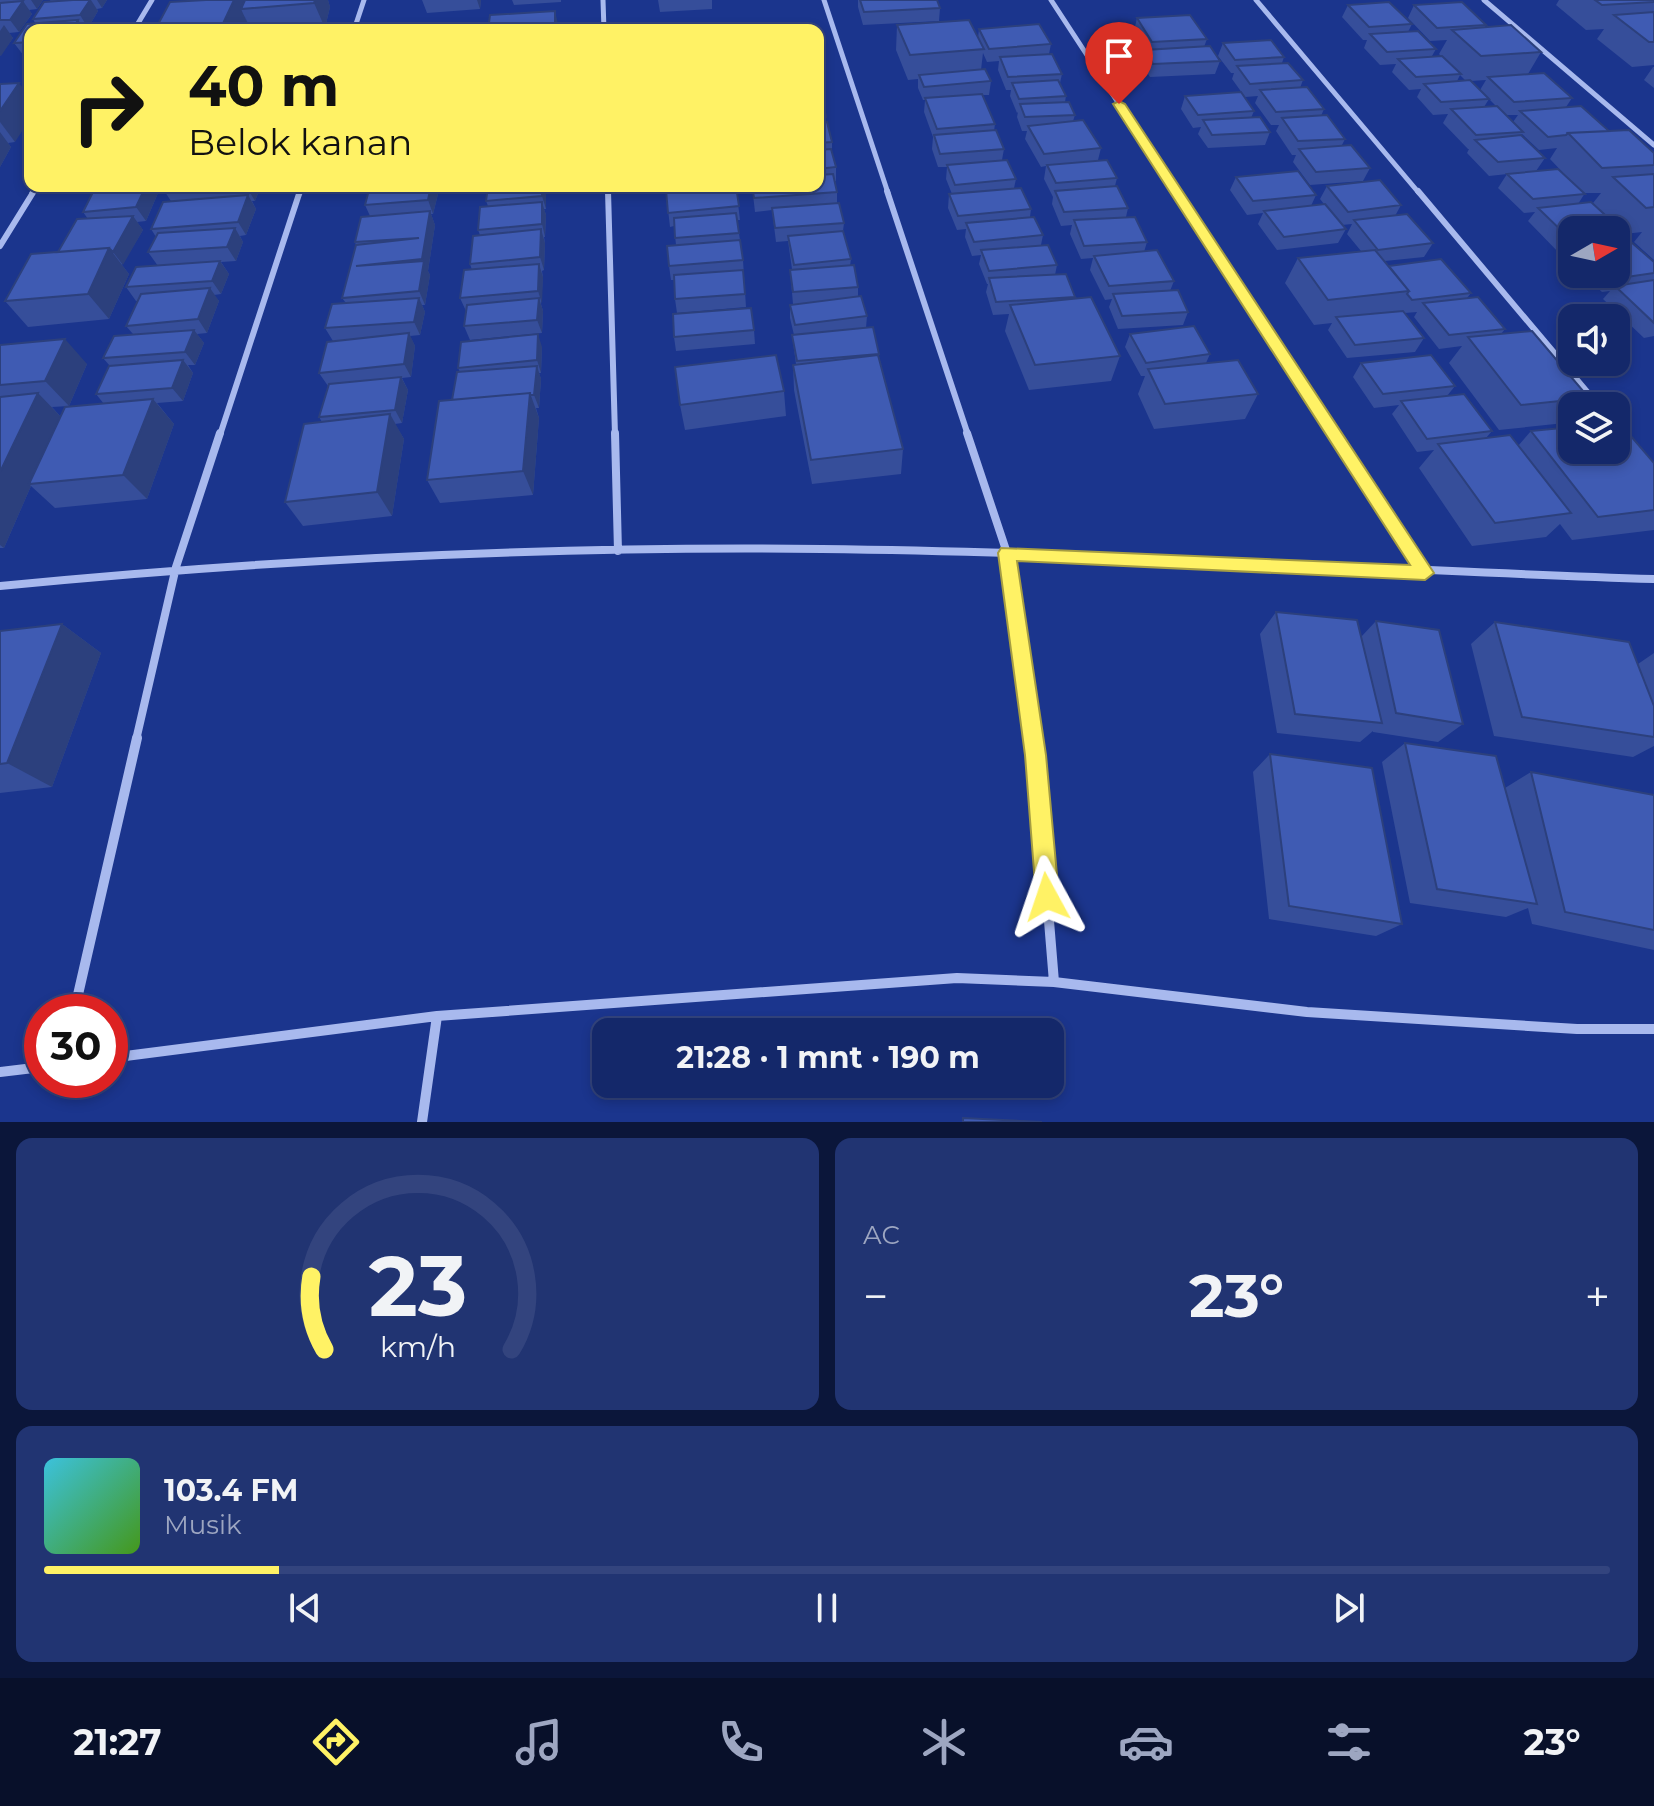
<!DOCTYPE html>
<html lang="id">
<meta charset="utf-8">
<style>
body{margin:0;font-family:Montserrat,sans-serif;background:#213472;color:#f1f3f6;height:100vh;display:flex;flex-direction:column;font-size:30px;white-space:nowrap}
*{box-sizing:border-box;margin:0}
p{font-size:26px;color:#9da6c1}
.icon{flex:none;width:44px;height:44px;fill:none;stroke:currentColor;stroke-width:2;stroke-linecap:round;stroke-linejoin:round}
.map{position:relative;height:1122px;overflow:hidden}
.side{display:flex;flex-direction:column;gap:16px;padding:16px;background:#0b163a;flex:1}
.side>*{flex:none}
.guide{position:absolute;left:24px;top:24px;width:800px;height:168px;border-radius:16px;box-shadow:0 4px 12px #0003,0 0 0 2px #33447e;background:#fff265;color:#111;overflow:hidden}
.needle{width:52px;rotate:81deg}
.buttons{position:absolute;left:1558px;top:216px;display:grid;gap:16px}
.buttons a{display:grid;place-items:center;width:72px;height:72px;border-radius:16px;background:#14286a;box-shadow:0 4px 12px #0003,0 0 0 2px #33447e;font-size:40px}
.speed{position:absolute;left:24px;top:994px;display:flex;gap:16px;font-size:40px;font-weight:700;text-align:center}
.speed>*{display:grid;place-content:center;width:104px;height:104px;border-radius:50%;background:#14286a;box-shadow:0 4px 12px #0003,0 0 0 2px #33447e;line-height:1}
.speed .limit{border:12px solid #d22;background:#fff;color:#111}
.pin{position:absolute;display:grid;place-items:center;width:68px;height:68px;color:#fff;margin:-82px -34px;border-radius:50% 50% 50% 0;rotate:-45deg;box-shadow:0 0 8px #0007}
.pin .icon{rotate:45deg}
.me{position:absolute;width:88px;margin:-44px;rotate:355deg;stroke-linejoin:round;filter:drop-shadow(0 0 6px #0008)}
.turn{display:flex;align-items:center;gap:28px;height:168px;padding:0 32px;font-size:36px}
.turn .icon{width:104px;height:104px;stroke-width:2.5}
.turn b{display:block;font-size:56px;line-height:68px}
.big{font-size:60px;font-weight:700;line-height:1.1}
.side .card{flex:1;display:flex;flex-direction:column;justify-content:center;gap:12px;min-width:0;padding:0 28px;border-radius:16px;background:#213472}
.side .dial{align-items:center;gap:0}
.dial svg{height:208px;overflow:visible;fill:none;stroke:#33447e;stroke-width:7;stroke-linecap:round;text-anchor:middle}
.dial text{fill:#f1f3f6;stroke:none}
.song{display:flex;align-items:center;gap:24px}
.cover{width:96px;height:96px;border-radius:12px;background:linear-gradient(135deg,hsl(190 70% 55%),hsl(100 70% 35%))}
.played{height:8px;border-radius:4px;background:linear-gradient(90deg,#fff265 15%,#33447e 15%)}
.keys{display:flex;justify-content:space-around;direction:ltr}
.heat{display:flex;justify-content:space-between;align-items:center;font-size:44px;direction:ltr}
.side .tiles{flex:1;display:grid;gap:16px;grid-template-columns:1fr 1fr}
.card:last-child{grid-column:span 2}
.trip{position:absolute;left:592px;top:1018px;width:472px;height:80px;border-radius:16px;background:#14286a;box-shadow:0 4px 12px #0003,0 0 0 2px #33447e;font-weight:700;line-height:80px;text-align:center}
.tabs{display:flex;height:128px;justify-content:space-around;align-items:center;background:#08102a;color:#9da6c1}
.tabs .icon{width:56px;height:56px}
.tabs .current{color:#fff265}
.tabs b{font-size:36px;color:#f1f3f6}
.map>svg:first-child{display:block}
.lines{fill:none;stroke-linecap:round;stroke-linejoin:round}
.minor-far3{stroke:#a8b9ee;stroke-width:5}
.minor-far2{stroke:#a8b9ee;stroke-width:6}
.minor-far1{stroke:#a8b9ee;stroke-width:8}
.minor{stroke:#a8b9ee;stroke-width:10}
.wall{fill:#364e9a;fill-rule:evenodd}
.shaded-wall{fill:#2c407d}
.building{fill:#3f5bb3;stroke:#2c407d;stroke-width:2}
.route{fill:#fff265;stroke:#a69d42;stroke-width:2}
</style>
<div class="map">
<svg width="1654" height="1122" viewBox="0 0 1654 1122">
<rect width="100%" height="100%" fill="#1b358d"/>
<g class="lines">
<path class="minor-far3" d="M603,0L604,30
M824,0L888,193
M1051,0L1177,193
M1256,0L1419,193
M1484,0L1654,145
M134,30L152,0
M354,30L364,0
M608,186V193
M32,193L37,186
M300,193L302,186"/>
<path class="minor-far2" d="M608,191L615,435
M887,191L968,435
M1176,191L1335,435
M1418,191L1599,406
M0,246L34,191
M220,435L300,191"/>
<path class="minor-far1" d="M615,433L618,551
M967,433L1007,553L1034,740
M1334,433L1425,573
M0,586C274,559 548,546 822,549C1100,552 1377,570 1654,579
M136,740L176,567L220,433"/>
<path class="minor" d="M1034,738L1054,982
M74,1012L137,738
M110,1058L437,1016L957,978L1054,982L1307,1012L1577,1029H1654
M0,1072L42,1067
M422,1122L437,1016"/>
</g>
<path class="wall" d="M0,0H43L37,9L29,10L32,14L19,32L9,33L13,38L0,56Z
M50,0H107L102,8L97,9L98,11L88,28L30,30V56H24L14,43L35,23L33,19L51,2Z
M328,0L330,7L325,28L299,30H251L244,15L247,22L189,1Z
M422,0H481L480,9L427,13Z
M512,0H561V2L514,5Z
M658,0H712V9L660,12Z
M858,0H937L940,8L939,21L863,25L858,7Z
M1559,0H1654V65L1632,67L1597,39L1604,29L1586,30L1556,5Z
M1348,5L1412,24L1408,32L1436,49L1432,56H1441L1439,54L1447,40L1430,41L1408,18L1414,5L1486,25L1485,27L1541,52L1528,74L1572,98L1566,107L1609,131L1654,153V260L1634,242L1642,232L1625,234L1628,236L1622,243L1654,262V336L1644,338L1603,299L1610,291L1602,292L1582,274H1616V230H1572V255L1562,256L1528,221L1535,212L1524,213L1498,188L1507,174L1568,178L1550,159L1557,148L1539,150L1522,134L1521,135L1545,158L1536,171L1489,176L1467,153L1469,149H1468L1443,123L1448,114L1433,115L1417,97L1421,89L1409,90L1392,72L1396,64L1380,65L1364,48L1367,40H1363L1342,17ZM1460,75L1466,81H1457ZM1486,80L1480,90L1496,106L1484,107L1489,99L1471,81ZM1506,115H1518L1513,122ZM1585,193H1601L1593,203L1623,232L1578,204Z
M1137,18L1207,39L1204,47L1220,61L1215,74L1150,77L1141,63L1145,50L1134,31Z
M897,25L978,38L979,29L1051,44L1049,54L1062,74L1060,83L1066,96L1065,102L1075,115L1073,121L1101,148L1098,160L1117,178L1115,186L1128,208L1126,217L1147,242L1144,252L1174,281L1170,291L1188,312L1183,325L1118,329L1109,307L1112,299L1105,300L1090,270L1093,258L1081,259L1070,234L1072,225L1061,226L1052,204L1053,197L1044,179L1046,166L1041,167L1025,139L1027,131H1022L1017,117L1018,112L1017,113L1010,96L1011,90H1006L998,70L999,61L987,62L983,53L981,70L991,81L989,95H982L995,124L994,131L1004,149L1002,160L1016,179L1014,188L1031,209L1030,217L1043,235L1041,245L1057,265L1055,275L1075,297L1074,299L1120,356L1111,381L1029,390L1005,331L1009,314L993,315L986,292L988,284H987L979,264L981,255L972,256L965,237L966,229L957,230L948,208L949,194H952L946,179L947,167H938L932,149L933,137L924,112L925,100H923L918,88V79L908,80L896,50Z
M1223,43L1284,57L1282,63L1303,80L1300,88L1324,109L1321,116L1345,139L1342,145L1370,168L1363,181L1310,185L1293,162L1296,155H1292L1276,131L1279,125H1271L1255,103L1258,96L1245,97L1232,79L1234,73H1231L1218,56Z
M1653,67H1654V88L1644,80Z
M0,84L15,142L8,143L11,147L0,167Z
M1185,96L1254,111L1251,118L1270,132L1265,145L1208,148L1198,134L1201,127L1193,128L1181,109Z
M818,98L826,117V123L832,142V152L836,167V181H835L837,192V203L844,223L843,231L851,259L850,266L858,287V297L867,316L866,328L879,354V357L903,449L901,474L812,484L794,390L793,365L796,364L792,335H794L790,318V305L793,304L790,270L792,269L788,241L776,242L772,210L755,212L752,186H818Z
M1236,177L1316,195L1311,206L1324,204L1320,199L1327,186L1401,205L1395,216L1433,243L1424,257L1385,261L1389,266L1471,293L1467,298L1505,329L1501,334L1589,398L1581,406H1572V415L1565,423L1499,430L1449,363L1462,346L1439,349L1414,317L1417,312L1405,313L1424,338L1415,352L1347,358L1328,330L1332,323L1314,325L1285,283L1298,258L1361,251L1347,234L1352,224L1342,225L1346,229L1338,243L1277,250L1258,224L1263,213L1247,215L1230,190Z
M96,186H158L154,187L158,193L146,221L137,222L143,230L122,265L129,274L109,319L28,327L5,301L58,252L88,219L83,212Z
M161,186H261L255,201H252L256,209L246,235L240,236L243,242L236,261L221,262L229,274L221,294L214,295L219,301L207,333L197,334L204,343L195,365H188L193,373L183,401L157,403L174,424L147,499L55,508L31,486L4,548H0V345L87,364L69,406L52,407L61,417L104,404L96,394L110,366L103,358L133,334L126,326L138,301H136L126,287L158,266L148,252L156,237L151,229L171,201Z
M370,186H442H435L438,194L433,214H431L435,225L428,271L430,275L425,305H422L425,312L420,335L410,336L415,346L411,377L402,378L408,390L402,423L395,424L404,439L392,516L303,526L285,502L322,422L319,417L328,386L319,373L333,341L325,328L346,303L342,298L356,245L355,242L370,216L365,205Z
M546,186V209H544L546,215L545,237H544L545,243L544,270L542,271L543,277L541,304L543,311L542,333L470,340L464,326L466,311L460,298L472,270L470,264L480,235L478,230L488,206L486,201Z
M664,186H738L736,187L740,220H737L743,260L746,307L677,313L675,299L674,280H671L669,266L676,245L674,226L670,227L666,192H665Z
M754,330L755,344L676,351L674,337Z
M1130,334L1210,354L1206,363L1258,394L1245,419L1154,429L1138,394L1145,376H1141L1125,347Z
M542,347L541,373H539L541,379L539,408H536L539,418L533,495L440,503L427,480L460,372L458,368Z
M1361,363L1455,386L1447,396L1492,431L1486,438L1518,446L1531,431L1654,463V530L1572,540L1560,524L1546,537L1472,546L1419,468L1434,450L1417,452L1392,414L1399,405L1374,408L1353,377Z
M784,391L786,416L685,430L680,405Z
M1276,612L1361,637L1376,621L1463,724L1438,742L1373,732V731L1360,742L1277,733L1260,634Z
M1495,622L1638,664L1654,653V746L1633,757L1494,736L1471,644Z
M62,624L101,653L52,787L0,793V631Z
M1405,743L1505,788L1531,772L1654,795V950L1532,924L1528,908L1506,917L1410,903L1382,762Z
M1270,754L1402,924L1376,936L1269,919L1253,772Z"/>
<path class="shaded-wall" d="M31,0H43L37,9Z
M90,0H91L98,11L88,28L80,15Z
M97,0H107L102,8Z
M234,0H250L241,9L247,22L244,30H220Z
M315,0H328L330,7L325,28L314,3Z
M477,0H481L480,9Z
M23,1L32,14L19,32L10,20Z
M555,11L558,24V30H555Z
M78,20L84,30H72Z
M4,25L13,38L1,56L0,55V31Z
M19,83L30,97V119L15,142L0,122V111Z
M0,132L11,147L0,167Z
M146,186H153L158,193L146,221L136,207Z
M246,186H261L255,201Z
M431,186H435L438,194L433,214L428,200Z
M542,186H546V209L542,196Z
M248,195L256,209L246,235L238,222Z
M542,202L546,215L545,237L542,224Z
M430,211L435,225L428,271L430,275L425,305L419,291L424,263L422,259Z
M133,216L143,230L123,265L113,252Z
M235,228L243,242L236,261L227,247Z
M541,229L545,243L544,270L540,257Z
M109,248L129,274L109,319L88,294Z
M220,261L229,274L221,294L212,281Z
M539,264L543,277L542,304L538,291Z
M210,288L219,301L207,333L198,319Z
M419,298L425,312L420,335L414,322Z
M539,298L543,311L542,333L537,320Z
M194,330L204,343L195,365L185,352Z
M409,333L415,346L411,377L404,364Z
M538,334L542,347L541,373L537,360Z
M65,339L87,364L69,406L45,381Z
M183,360L193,373L183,401L172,388Z
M537,366L541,379L539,408L534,395Z
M401,377L408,390L402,423L395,410Z
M38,393L62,418L29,484L31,486L4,548L0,545V472Z
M530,393L539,418L533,495L523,471Z
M153,399L174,424L147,499L123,475Z
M390,414L404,439L392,516L377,492Z
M62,624L101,653L52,787L7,763Z"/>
<path class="building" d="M73,0H90L80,15L33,19L44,2Z
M206,0H234L220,30H155L170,2Z
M245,0H315L314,3L241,9Z
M860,0H937L940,8L864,12Z
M1595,0H1654V2L1602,5Z
M23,1L10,20H0V3Z
M1389,2L1412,24L1369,27L1348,5Z
M1462,2L1486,25L1437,28L1414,5Z
M555,11V30H488L490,15Z
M1654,12V42H1649L1614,15Z
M1190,15L1207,39L1152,42L1137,18Z
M78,20L72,30H30V42L14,43L27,24Z
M969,20L984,49L910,55L897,25Z
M1039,24L1051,44L989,49L979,29Z
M1511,25L1541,52L1481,56L1452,30Z
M1418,31L1436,49L1387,52L1370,34Z
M1271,40L1284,57L1235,60L1223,43Z
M1210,46L1220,61L1153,64L1145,50Z
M1052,54L1062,74L1008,77L1000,57Z
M1442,56L1461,74L1416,77L1398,59Z
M1288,63L1303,80L1250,84L1237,66Z
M985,69L991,81L924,87L919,75Z
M1544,73L1572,98L1514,102L1488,77Z
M1058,80L1066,96L1019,99L1012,83Z
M1470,80L1489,99L1441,102L1424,84Z
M19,83L0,111V84Z
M1307,87L1324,109L1276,112L1260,90Z
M1241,92L1254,111L1198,115L1185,96Z
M982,94L995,124L937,129L925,98Z
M818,98H822L826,117L818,118Z
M1069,102L1075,115L1025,117L1020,104Z
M1497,106L1523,132L1476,135L1451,109Z
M1581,106L1609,131L1568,133L1566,135L1548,137L1520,111Z
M1327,115L1345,139L1298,141L1282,118Z
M1260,117L1270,132L1212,135L1203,120Z
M1083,120L1101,148L1044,154L1028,126Z
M827,122L832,142L818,143V123Z
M996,130L1004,149L940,154L934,135Z
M1629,130L1654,153V165L1602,168L1568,133Z
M1521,135L1545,158L1498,162L1475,140Z
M1351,145L1370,168L1316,172L1299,149Z
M831,149L836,167L818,169V150Z
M1007,160L1016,179L955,185L947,165Z
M1107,160L1117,178L1056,183L1047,165Z
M1558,169L1585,194L1533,199L1507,174Z
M1298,171L1316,195L1253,201L1236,177Z
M833,174L837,192L754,198L752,186H818V175Z
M1654,174V207L1646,208L1613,177Z
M1380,180L1401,205L1348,212L1327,186Z
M96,186H146L136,207L83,212Z
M370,186H431L428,200L365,205Z
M488,186H542V196L486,201Z
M707,186H736L739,206L668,213L666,190Z
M1117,186L1128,208L1064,212L1055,191Z
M1021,188L1031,209L958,216L949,194Z
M248,195L238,222L151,229L163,202Z
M542,202V224L478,230L480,207Z
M1591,202L1628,236L1616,238V230H1572V241L1538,208Z
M839,203L844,223L775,228L772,208Z
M1325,204L1346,229L1284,237L1264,211Z
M430,211L422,259L356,266L424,261L419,291L342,298L356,245L419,238L355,242L361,217Z
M736,213L739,233L675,238L674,218Z
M1407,214L1433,243L1378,250L1354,220Z
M133,216L113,252L109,248L58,252L77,219Z
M1034,217L1043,235L974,242L966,223Z
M1135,217L1147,242L1084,246L1074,220Z
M235,228L227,247L148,252L158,233Z
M541,229L540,257L470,264L473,236Z
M843,231L851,259L794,265L788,236Z
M740,240L743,260L669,266L667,246Z
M1631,242L1654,262V273L1613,279L1608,274H1616V244Z
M1048,245L1057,265L989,271L981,250Z
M109,248L88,294L5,301L31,254Z
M1157,250L1174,281L1109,286L1094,256Z
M1375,250L1409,291L1328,300L1298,258Z
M1441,259L1471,293L1412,300L1407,294L1409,291L1389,266Z
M220,261L212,281L126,287L136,267Z
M539,264L538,291L460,298L464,270Z
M854,265L858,287L793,292L790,270Z
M743,270L745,294L675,299L674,275Z
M1066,274L1075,297L996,302L989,278Z
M1654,280V323L1615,286Z
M210,288L198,319L126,326L141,294Z
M1178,290L1188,312L1122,316L1113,294Z
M861,296L867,316L795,325L790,305Z
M1091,297L1120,356L1035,365L1010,305Z
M1478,297L1505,329L1449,335L1423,303Z
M419,298L414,322L325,328L332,304Z
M539,298L537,320L464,326L467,305Z
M751,308L754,330L674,337L673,314Z
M1403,311L1424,338L1355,345L1336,317Z
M1194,326L1210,354L1146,363L1130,334Z
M873,327L879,354L797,361L792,335Z
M194,330L185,352L103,358L114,336Z
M1532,331L1589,398L1521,405L1468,337Z
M409,333L404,364L319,373L327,342Z
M538,334L537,360L458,368L461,342Z
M65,339L45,381L0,385V345Z
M776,355L784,391L680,405L675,367Z
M878,355L903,449L811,460L793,365Z
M1431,355L1455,386L1383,394L1361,363Z
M183,360L172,388L96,394L109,366Z
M1238,360L1258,394L1165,404L1148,369Z
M537,366L534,395H530V393L452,400L457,372Z
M401,377L395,410L319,417L329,384Z
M38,393L0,472V397Z
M530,393L523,471L427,480L439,401Z
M1464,394L1492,431L1427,439L1401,401Z
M153,399L123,475L29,484L65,407Z
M390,414L377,492L285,502L304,424Z
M1616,421H1618L1654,463V510L1598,517L1531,431L1572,427V450H1616Z
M1510,435L1571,513L1495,523L1438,444Z
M1276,612L1357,620L1382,723L1295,714Z
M1376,621L1439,630L1463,724L1396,713Z
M1495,622L1629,642L1654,706V737L1522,717Z
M62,624L7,763L0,764V631Z
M1405,743L1496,756L1537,904L1437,889Z
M1270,754L1372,768L1402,924L1289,906Z
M1531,772L1654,795V930L1565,912Z
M963,1118L1042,1122H963Z"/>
<path class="route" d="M1119,101L1125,104L1434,573L1425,580L1017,561L1046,755L1059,897L1055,905L1047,908L1039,905L1036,897L1025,755L998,553L1001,548L1410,565L1113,104Z"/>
</svg>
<div class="buttons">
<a><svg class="needle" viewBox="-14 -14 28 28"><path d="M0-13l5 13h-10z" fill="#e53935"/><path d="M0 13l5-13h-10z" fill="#9da6c1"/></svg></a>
<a><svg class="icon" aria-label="sound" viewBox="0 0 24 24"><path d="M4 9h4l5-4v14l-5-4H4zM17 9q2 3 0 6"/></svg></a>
<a><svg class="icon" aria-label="layers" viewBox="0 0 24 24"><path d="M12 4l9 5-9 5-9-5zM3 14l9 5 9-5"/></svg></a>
</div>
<div class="speed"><div class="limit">30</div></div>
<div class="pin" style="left:1119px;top:104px;background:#d93025"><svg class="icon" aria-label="arrive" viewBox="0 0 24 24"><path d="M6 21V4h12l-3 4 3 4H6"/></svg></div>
<svg class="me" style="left:1047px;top:897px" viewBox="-20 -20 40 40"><path d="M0-17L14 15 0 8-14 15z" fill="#fff265" stroke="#fff" stroke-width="4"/></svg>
<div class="trip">21:28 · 1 mnt · 190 m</div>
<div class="guide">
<div class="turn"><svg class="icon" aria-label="right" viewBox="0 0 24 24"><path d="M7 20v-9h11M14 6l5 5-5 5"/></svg><div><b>40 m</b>Belok kanan</div></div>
</div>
</div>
<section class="side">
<div class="tiles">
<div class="card dial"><svg viewBox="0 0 100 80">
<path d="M14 69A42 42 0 1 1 86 69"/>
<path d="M14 69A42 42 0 0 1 9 41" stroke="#fff265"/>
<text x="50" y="56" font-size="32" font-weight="700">23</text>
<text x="50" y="72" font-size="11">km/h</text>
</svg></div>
<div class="card"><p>AC</p>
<div class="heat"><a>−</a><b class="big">23°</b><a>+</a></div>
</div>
<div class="card">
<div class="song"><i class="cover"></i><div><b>103.4 FM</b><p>Musik</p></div></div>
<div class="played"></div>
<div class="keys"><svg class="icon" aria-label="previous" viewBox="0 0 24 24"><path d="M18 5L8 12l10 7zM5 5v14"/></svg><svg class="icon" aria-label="pause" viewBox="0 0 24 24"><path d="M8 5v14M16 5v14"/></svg><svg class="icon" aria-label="next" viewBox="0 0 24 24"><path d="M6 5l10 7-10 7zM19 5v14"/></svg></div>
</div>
</div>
</section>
<nav class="tabs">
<b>21:27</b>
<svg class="icon current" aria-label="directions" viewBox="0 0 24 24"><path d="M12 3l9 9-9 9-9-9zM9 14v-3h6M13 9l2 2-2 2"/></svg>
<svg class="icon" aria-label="music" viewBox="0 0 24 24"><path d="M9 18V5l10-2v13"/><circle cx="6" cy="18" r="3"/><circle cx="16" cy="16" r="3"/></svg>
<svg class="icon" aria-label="phone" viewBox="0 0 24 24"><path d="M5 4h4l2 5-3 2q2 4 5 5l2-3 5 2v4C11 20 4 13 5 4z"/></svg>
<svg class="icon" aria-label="climate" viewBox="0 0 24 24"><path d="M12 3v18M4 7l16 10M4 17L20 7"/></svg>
<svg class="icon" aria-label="car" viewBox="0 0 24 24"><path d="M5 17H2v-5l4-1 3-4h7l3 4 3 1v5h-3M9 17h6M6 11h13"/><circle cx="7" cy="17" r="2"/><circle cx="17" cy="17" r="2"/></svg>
<svg class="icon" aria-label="filters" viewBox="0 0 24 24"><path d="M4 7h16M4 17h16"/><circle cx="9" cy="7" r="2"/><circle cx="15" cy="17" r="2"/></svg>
<b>23°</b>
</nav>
